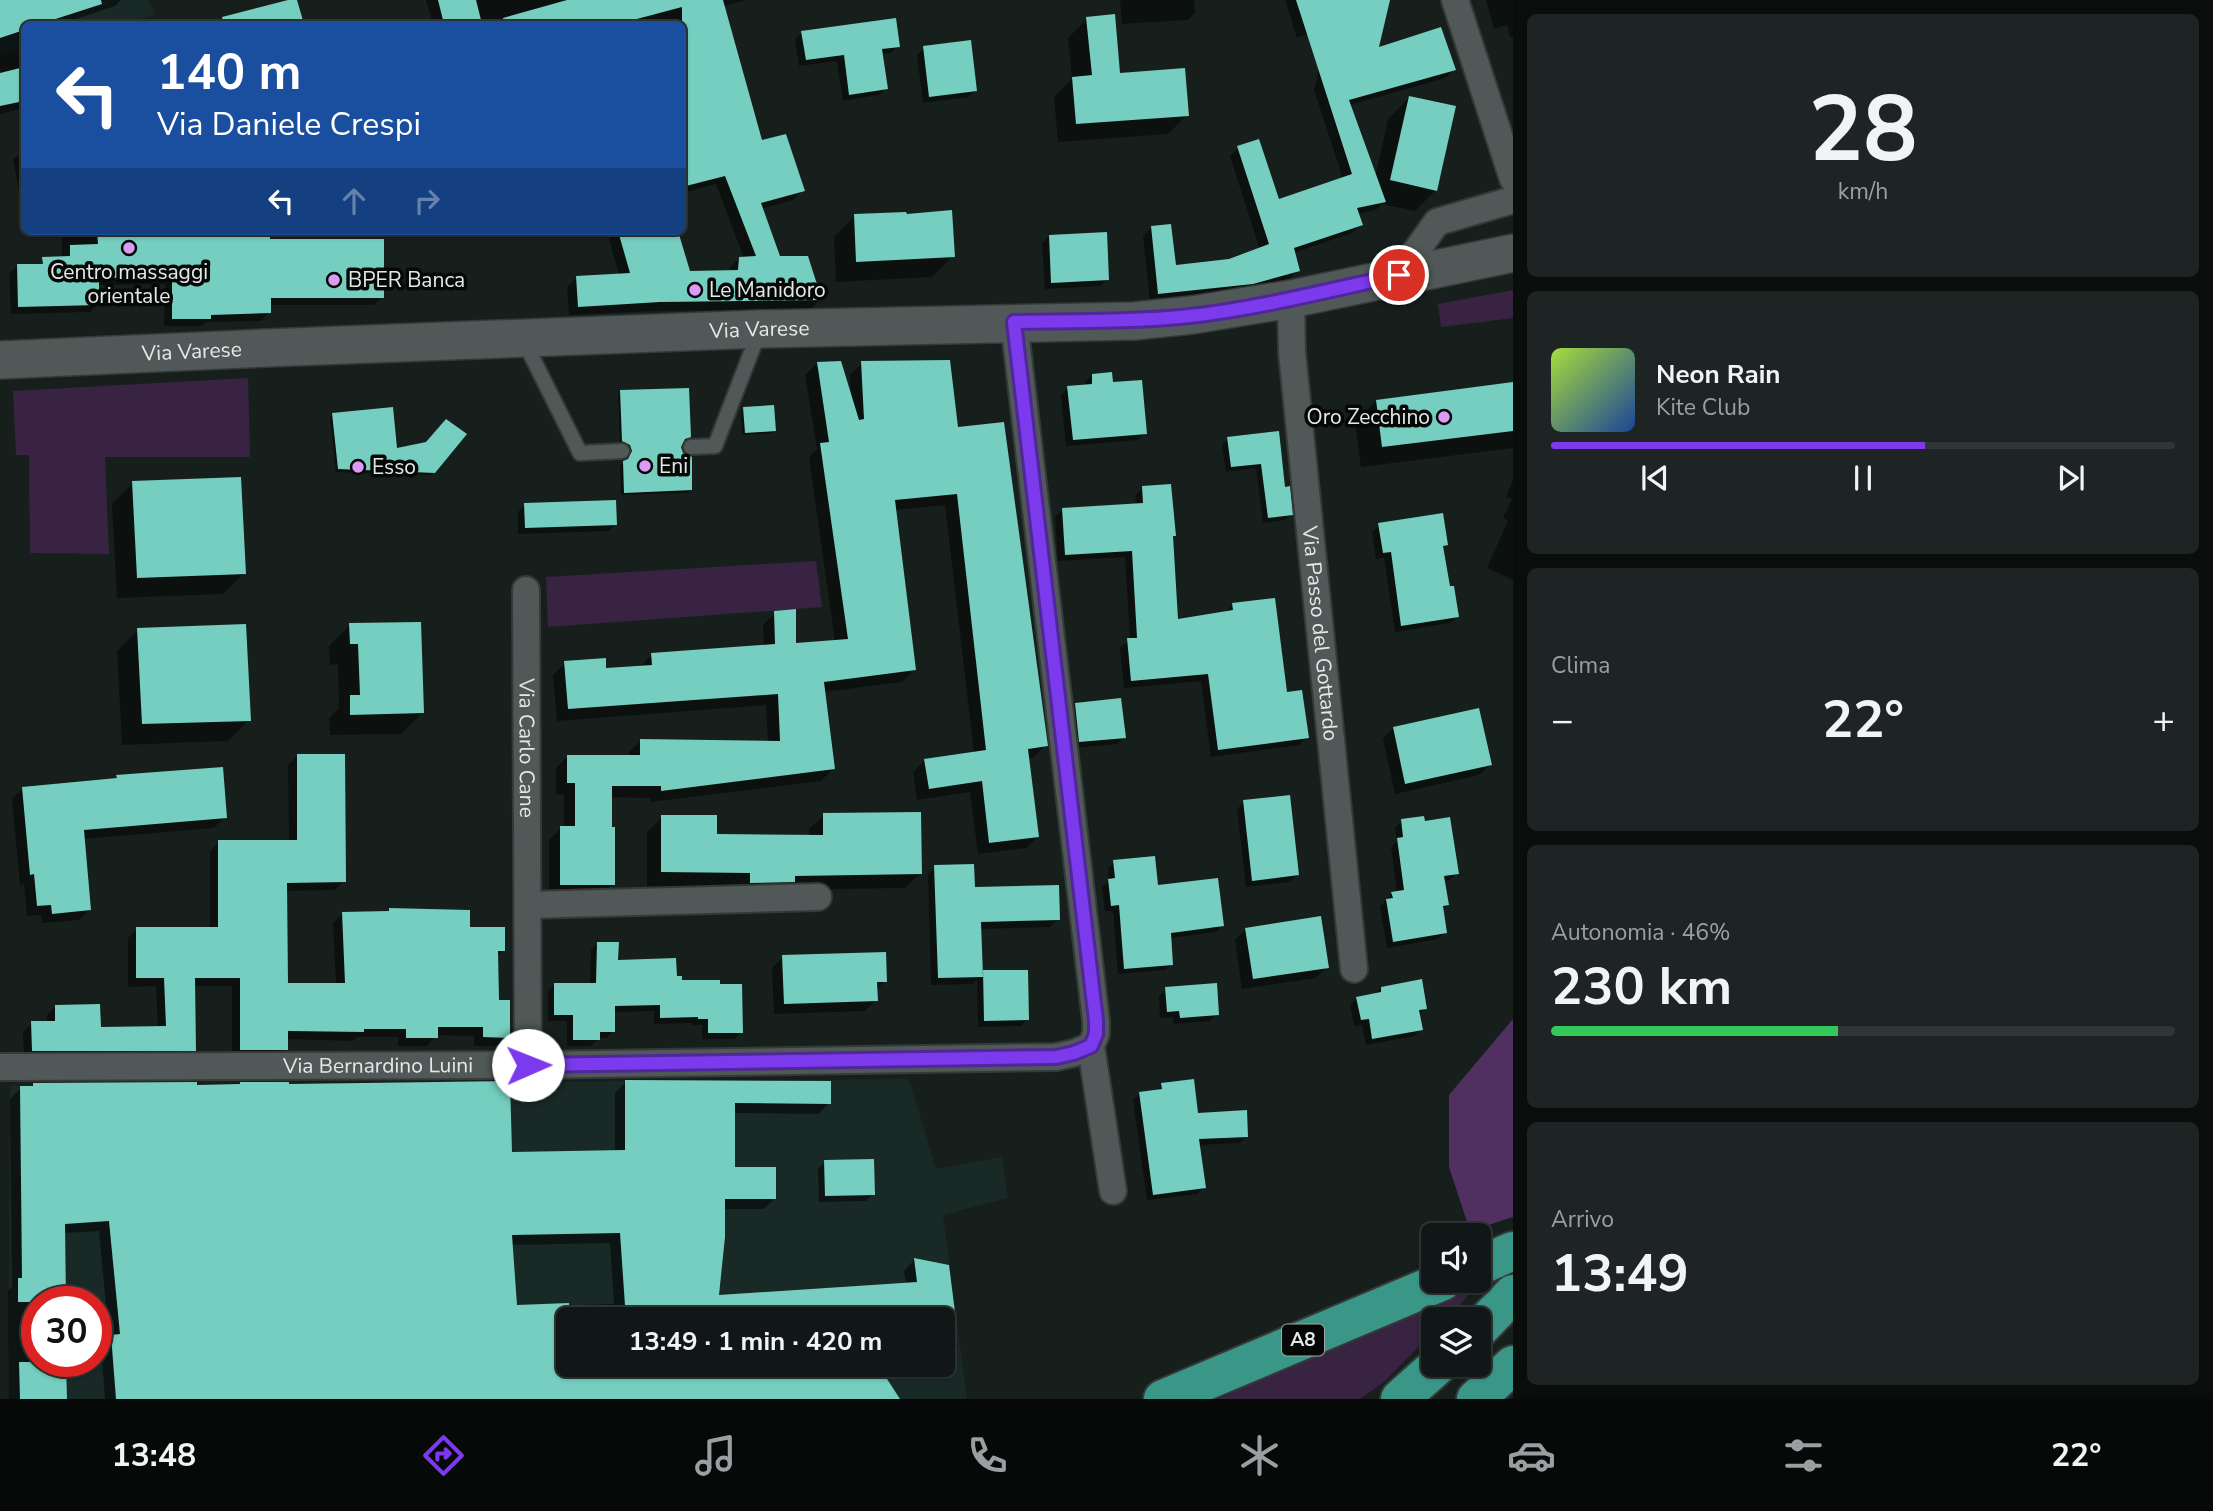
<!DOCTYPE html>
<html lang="it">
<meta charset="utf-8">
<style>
body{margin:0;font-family:"Nunito Sans",sans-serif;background:#1e2423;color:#f1f3f6;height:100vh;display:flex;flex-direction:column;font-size:26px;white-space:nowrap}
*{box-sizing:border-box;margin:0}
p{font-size:23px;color:#9c9fa1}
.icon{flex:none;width:38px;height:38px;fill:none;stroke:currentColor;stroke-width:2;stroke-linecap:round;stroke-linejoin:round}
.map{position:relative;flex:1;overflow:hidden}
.drawer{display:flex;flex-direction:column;gap:14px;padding:14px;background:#090d0c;width:700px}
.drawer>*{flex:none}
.guide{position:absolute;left:21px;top:21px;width:665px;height:214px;border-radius:10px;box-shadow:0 2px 5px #0004,0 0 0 2px #303635;background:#1a4fa0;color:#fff;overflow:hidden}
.fabs{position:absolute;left:1421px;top:1223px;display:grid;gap:14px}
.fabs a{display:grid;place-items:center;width:70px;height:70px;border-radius:10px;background:#111716;box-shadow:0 2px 5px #0004,0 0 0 2px #303635;font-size:35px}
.speed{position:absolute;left:21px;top:1286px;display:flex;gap:14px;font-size:35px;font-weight:700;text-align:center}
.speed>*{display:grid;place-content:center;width:91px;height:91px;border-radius:50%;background:#111716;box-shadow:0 2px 5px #0004,0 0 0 2px #303635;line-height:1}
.speed .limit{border:10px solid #d22;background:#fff;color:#111}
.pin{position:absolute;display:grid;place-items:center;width:60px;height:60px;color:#fff;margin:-30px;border:4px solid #fff;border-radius:50%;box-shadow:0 2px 7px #0007}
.me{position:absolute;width:77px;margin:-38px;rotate:89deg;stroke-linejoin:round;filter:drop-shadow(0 0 5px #0008)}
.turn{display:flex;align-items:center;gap:24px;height:147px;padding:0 21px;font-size:32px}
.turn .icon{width:91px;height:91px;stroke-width:2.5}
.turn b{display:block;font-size:49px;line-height:60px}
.lanes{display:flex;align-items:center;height:66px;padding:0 21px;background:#0003;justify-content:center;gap:35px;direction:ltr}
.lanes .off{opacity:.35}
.big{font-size:52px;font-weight:700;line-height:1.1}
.drawer .tile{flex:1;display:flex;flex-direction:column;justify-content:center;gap:10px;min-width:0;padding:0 24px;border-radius:10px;background:#1e2423}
.drawer .dial{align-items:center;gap:0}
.dial b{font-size:91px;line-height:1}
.song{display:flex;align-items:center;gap:21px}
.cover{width:84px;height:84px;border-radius:10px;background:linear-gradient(135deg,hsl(80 70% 55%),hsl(220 70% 35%))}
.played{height:7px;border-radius:4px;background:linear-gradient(90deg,#7c3aed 60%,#303635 60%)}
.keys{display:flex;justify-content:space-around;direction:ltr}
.heat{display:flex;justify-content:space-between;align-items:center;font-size:38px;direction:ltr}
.charge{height:10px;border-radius:5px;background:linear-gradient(90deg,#34c759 46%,#303635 0)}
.trip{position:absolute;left:556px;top:1307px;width:399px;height:70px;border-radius:10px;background:#111716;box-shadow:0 2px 5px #0004,0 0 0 2px #303635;font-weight:700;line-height:70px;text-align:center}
.dock{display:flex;height:112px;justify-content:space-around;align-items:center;background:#070909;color:#9c9fa1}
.dock .icon{width:49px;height:49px}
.dock .active{color:#7c3aed}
.dock b{font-size:32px;color:#f1f3f6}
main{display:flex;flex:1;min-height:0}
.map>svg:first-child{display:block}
.built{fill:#192926;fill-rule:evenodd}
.green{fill:#382342}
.forest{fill:#512f60}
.shadow{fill:#0007;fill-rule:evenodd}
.building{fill:#75cebf}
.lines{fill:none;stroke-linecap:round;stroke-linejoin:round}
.service-casing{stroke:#353a39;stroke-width:18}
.minor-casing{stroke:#353a39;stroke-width:30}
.secondary-casing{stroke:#353a39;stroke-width:40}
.motorway-casing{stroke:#353a39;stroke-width:42}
.service{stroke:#505957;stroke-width:14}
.minor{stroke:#505957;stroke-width:26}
.secondary{stroke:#505957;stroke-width:37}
.motorway{stroke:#3a9788;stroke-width:38}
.route-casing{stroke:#51269a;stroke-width:18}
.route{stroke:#7c3aed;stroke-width:12}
.poi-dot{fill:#da9af6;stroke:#050807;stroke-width:2.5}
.labels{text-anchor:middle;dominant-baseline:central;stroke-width:7;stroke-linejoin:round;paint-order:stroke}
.shield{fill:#050807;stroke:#a1a6a4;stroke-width:2}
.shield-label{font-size:19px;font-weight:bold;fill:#e4e9e8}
.poi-label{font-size:21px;fill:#e4e9e8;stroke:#050807;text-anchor:start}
.street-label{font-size:21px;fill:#e4e9e8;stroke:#050807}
</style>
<main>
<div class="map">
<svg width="1513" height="1399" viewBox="0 0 1513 1399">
<rect width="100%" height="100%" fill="#171f1d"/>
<path class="built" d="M0,0H149L155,15L120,24H24V49L0,55Z
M909,1079L936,1169L1002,1157L1008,1198L943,1215L967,1399H9L10,1086ZM37,1302H96V1362H37ZM569,1320H943V1365H569Z"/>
<path class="green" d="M1513,290V318L1441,327L1438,304Z
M248,378L250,457H105L109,554L30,553L29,455H16L13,391Z
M816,561L822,607L548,627L546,577Z
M1476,1282L1477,1287L1446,1319L1433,1320V1332L1384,1382L1360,1399H1218Z"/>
<path class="forest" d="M1513,1019V1217L1470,1231L1449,1167V1095Z"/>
<path class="shadow" d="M0,0H121L115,6L67,22V24H24V108L0,114Z
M295,0L302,24H199Z
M426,0H746L723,6L761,142L803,190L793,200L761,209L779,258L820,300L810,309L650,311L569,315L567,287L577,277L619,275L607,231H676L689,272H729L730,268L739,258H744L716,184L682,193V24H433Z
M1120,0H1194L1195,13L1188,20L1122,24Z
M1285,0H1315L1314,32L1297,38Z
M1334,0H1388L1377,50L1454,69L1446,78L1349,105L1375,178L1388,119L1409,98L1436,190L1415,211L1382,204L1376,210L1357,214L1361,224L1352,233L1293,253L1298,270L1290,279L1243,292L1150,302L1143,236L1152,227L1174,267L1230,260L1260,250L1230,156L1238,148L1278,201L1343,179L1314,90Z
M1486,0H1513V37L1510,38L1507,25L1494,29Z
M1087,19L1118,75L1187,115L1168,134L1058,142L1054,97L1072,79L1068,38Z
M802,33L898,46L891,53L881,54L886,88L879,95L843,101L837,61L799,66L795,39Z
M924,48L975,91L968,97L923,103L917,55Z
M24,150V216L13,159Z
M855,216L953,256L932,277L836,282L834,237Z
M62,231H269V241L382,297L374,305H269V312L261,321L206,322L201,326H164L165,284L97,285L98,304L90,312L11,314L9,274L17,266H43L62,258Z
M1049,236L1107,279L1101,286L1045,289L1042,243Z
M817,363L851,397L850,375L862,363L957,429L1046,745L1034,757L1027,758L1038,837L1026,848L978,854L970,792L917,800L913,772L925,760L974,753L945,505L895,510L914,670L902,682L824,692L833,769L821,781L650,802V798L610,797L613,884L601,896H549V840L561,828H564V794H556V768L568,756H629V752L641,741L768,742L766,705L557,721L553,675L565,663L605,670L639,667L652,655L764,647L763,625L775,613L794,645L835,642L809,457L817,449L805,375Z
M1092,375L1111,384L1145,433L1138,440L1066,446L1061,395L1068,388L1086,386L1085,382Z
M1513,384V448L1361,467L1355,422L1376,401Z
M621,392L689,437L680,447L691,490L688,493L621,495L620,465L627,461L629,455L627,448L620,444L618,395Z
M744,408L774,430L771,433L742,435L741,411Z
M333,414L395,450L434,472L431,475L336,472L330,417Z
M1277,433L1284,488L1291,514L1285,520L1263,523L1256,468L1226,472L1222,445L1228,439Z
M1513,480V580L1487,568L1508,520L1503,518L1512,499L1506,497Z
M133,483L244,573L223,594L117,598L112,504Z
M1143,488L1174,536L1172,538L1177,621L1225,612L1233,605L1307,737L1299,745L1211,757L1201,681L1124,688L1120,648L1130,640L1125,557L1058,561L1055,517L1062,510L1136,505L1135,495Z
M525,505L616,524L609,531L518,534V512Z
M1379,525L1446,544L1442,548L1449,588L1457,617L1450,623L1395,632L1384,558L1376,559L1372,532Z
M350,625L422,713L401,734L330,735L329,718L339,708L338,664L330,665L329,646Z
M138,630L249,720L228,741L122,745L117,651Z
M1075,705L1124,737L1117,744L1073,748L1068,712Z
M1393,728L1490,765L1479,775L1395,794L1383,739Z
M297,756L344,881L335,890L285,891L286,984L336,985L333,923L342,914L387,913L390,909L469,929L503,950L497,957V1002L508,1037L499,1046H474V1036L436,1035L427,1046H398V1037H357L353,1041L286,1039L287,1049L278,1058L232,1059V986H193L194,1050L185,1059H24L23,1032L32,1023H47V1015L56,1006L99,1028L158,1027L156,986L128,987V938L137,929L210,928V851L219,842H289L288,765Z
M117,777L225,817L214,828L83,839L89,910L79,920L42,923L41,915L27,916L24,884L20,885L12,799L23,788L114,780Z
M1244,802L1297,875L1290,882L1246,887L1237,809Z
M824,815L920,874L905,888L784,890L736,887L647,886V832L662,817L715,836L809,837V829Z
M1402,821L1457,873L1450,880L1443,881L1447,905L1442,910L1445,932L1438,939L1387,948L1380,907L1392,893H1397L1391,847L1397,841L1395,828Z
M1114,862L1157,887L1222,926L1216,932L1170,938L1172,964L1165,970L1118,974L1113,911H1105L1102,887L1109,881L1108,868Z
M935,867L973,889L1058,919L1050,927L980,929L981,975L983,972L1028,1019L1021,1026L978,1027L977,980L973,984L931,985L928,875Z
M1246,929L1327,967L1316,978L1242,989L1235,940Z
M598,943L617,962L675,978L741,1032L734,1039H702V1025H692V1023L654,1024V1011L613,1012V1031L606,1038H599L591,1046H567V1021H548V991L554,985H590L591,950Z
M783,957L885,981L876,990V1000L865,1011L774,1014L772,968Z
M1381,988L1425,1008L1419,1015L1421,1029L1414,1036L1366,1045L1362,1025L1354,1026L1350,1005L1357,998L1375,995Z
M1166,989L1217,1014L1210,1021L1174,1024L1173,1017L1160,1018L1159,996Z
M626,1082L829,1103L819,1114L733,1113V1169L775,1198L764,1209H723L717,1297L906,1284L904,1271L914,1260L948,1266L958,1348L943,1360V1320H569V1365H893L881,1372L898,1399H105L101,1348L109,1339L99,1231L63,1233L64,1302H37V1362H65V1399H9L8,1291L12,1287L10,1099L21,1088H30L33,1084L195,1086L510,1154L615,1152V1093ZM610,1243L614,1304L516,1307L511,1245Z
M1162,1084L1196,1115L1247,1136L1240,1143L1198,1145L1204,1187L1197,1194L1147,1200L1133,1100L1140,1093L1155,1092Z
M825,1162L873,1194L866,1201L819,1202L818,1169Z"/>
<path class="building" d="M0,0H101L102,4L40,24H24V30L0,38Z
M288,0H297L304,24H223L222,17Z
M438,0H476L482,24H444Z
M567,0H682V3V0H723L762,140L786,134L805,191L761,203L780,256H808L822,300L660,302L578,307L576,276L630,273L618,231H678L690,271L738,270L739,257L756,256L725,176L682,187V7L618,24H504L503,18Z
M1296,0H1390L1379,47L1441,27L1456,70L1349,100L1386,202L1357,208L1363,225L1294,248L1300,271L1253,284L1158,294L1151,226L1171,224L1176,265L1229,259L1269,244L1237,146L1259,139L1279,199L1352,174Z
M1115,14L1120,73L1185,68L1189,116L1076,124L1072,77L1092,75L1086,17Z
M896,18L900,47L882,49L888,89L849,95L844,55L806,60L801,31Z
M971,40L977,91L929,97L923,46Z
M24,67V101L0,106V73Z
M1409,96L1456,106L1437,191L1390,180Z
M952,210L955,257L856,262L854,214L906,212L907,214Z
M97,231H270V239H384V298H271V313L211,315V319H172V277L99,278V305L18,307L17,264H43L42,257L70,256V245L98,244Z
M1107,232L1109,280L1051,283L1049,235Z
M950,360L958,427L1004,422L1048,746L1028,749L1039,837L989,843L982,781L929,789L924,759L986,750L957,494L895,500L916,670L824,682L835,769L661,791V786H612V827H615V885H560V826H575V783H567V755H640V739L780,741L778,694L568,709L564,661L606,658V668L652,665L651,653L775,644L774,611L796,609V643L848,639L820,443L829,442L817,362L841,361L859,420L864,419L861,361Z
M1112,372L1113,382L1142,380L1147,434L1073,440L1067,386L1092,384V374Z
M1513,382V431L1382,447L1376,400Z
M689,388L691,437L685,439L681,447L683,453L692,457V490L624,493L623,461L628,459L632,451L630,445L622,441L620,390Z
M774,405L776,431L745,433L743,407Z
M393,407L397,448L426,442L446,419L467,434L435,473L338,469L332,413Z
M1279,431L1285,487L1290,486L1293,515L1268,518L1261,464L1231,467L1227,437Z
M241,477L246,574L137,578L132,481Z
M1171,484L1176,536H1173L1178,619L1233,610L1232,603L1275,598L1287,692L1302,690L1309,738L1218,750L1208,674L1131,681L1127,638H1137L1132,551L1065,555L1062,508L1143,503L1142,486Z
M616,500L617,525L525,528L524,503Z
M1443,513L1448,545L1443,546L1450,586H1454L1459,617L1401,626L1391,552L1383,553L1378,523Z
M421,622L424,713L350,715V695H360L358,644H350L349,623Z
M246,624L251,721L142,724L137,628Z
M1121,698L1126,738L1079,742L1075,703Z
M1479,708L1492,765L1405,784L1393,727Z
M297,754H345L346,882L287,883L288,983H345L342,912L389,911V908L470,910V927H505V951H498L499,1000H510V1038L483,1037V1027H438V1038H406V1029H364V1032L288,1031V1050H240V978H195L196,1051H32L31,1021H55V1005L100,1004L101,1027L166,1026L164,978H136V927H218V840H297Z
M223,767L227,818L84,830L91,910L52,914L51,905L37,906L34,874L30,875L22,787L117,778L116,775Z
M1290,795L1299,875L1252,881L1243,800Z
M921,812L922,874L795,876V882L750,883V873L661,872V815H717V834L823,835V813Z
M1424,816L1425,821L1450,817L1459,874L1444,876L1449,905L1443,906L1447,933L1393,942L1386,899L1393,898L1391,892L1404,890L1397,838L1403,837L1401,819Z
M1155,856L1158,885L1218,878L1224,926L1171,933L1173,965L1124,969L1119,905L1111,906L1108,879L1115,878L1113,860Z
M974,864L975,887L1059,885L1060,920L981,922L983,977L938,978L934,865Z
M1321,916L1329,968L1253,979L1245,928Z
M597,942H619L618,960L676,958L677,976H682V980H720V984H742L743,1033H708V1019H698V1017L660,1018V1005L615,1006V1032H600V1040H573V1015H554V983H596Z
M886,952L887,982H877L878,1001L784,1004L782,955Z
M983,970H1028L1029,1020L984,1021Z
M1422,979L1427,1009L1419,1010L1423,1030L1372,1039L1369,1019L1361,1020L1356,997L1381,992V987Z
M1217,983L1219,1015L1180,1018L1179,1011L1167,1012L1165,987Z
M1194,1079L1198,1113L1247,1110L1248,1137L1199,1139L1206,1188L1153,1195L1139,1092L1162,1089L1161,1083Z
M625,1080L831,1081V1104L735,1103V1167H776V1199H725V1237L719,1295L917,1282L914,1258L949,1265L956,1320H626L620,1233L512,1235L517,1305L569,1303V1365H878L900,1399H116L111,1335L120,1334L109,1221L65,1224L66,1302H18V1278H22L20,1086H33V1083L197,1082V1085L240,1084V1082H289V1084L510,1081L512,1152L625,1150Z
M874,1159L875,1195L825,1196L824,1160Z
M19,1362H66L67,1399H20Z"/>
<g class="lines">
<g class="service-casing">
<path id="service" d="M523,339L580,453L622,451
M691,447L715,446L759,332"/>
</g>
<g class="minor-casing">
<g id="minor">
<path d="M1455,0L1513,179"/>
<path d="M1399,275L1437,222L1513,200"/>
<path id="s1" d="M1291,299L1292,352L1354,969"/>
<path d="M1014,322L1096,1021V1034L1091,1046L1113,1191"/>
<path id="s2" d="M526,590L528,1065"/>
<path d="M528,905L818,897"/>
<path id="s3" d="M0,1067L528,1065L1056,1057L1074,1053L1091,1046"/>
</g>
</g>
<g class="secondary-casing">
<g id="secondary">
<path id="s4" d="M0,360L266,348L760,329L1135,321L1192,315L1291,299L1513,253"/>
</g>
</g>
<g class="motorway-casing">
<path id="motorway" d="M1479,1266L1513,1251
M1479,1329L1513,1294
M1163,1399L1443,1281
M1400,1399L1438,1365
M1476,1399L1513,1365"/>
</g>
<use href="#service" class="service"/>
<use href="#minor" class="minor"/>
<use href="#secondary" class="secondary"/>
<use href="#motorway" class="motorway"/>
</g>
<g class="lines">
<g class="route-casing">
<path id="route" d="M528,1065L1056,1057L1074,1053L1091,1046L1096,1034V1021L1014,322C1073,321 1131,322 1190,316C1260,308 1330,290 1399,275"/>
</g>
<use href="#route" class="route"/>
</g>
<g class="poi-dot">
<circle cx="129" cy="248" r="7"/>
<circle cx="334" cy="280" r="7"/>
<circle cx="695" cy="290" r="7"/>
<circle cx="1444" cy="417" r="7"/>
<circle cx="645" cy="466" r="7"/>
<circle cx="358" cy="467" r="7"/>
</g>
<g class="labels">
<rect class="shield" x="1282" y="1324.5" width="42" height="31" rx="5"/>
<g class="shield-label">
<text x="1303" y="1340">A8</text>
</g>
<g class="poi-label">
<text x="129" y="272" text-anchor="middle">Centro massaggi<tspan x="129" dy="24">orientale</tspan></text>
<text x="348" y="280">BPER Banca</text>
<text x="709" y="290">Le Manidoro</text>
<text x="1430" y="417" text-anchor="end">Oro Zecchino</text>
<text x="659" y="466">Eni</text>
<text x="372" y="467">Esso</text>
</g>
<g class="street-label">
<text stroke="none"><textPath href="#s4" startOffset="760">Via Varese</textPath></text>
<text stroke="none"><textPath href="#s4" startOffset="192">Via Varese</textPath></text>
<text stroke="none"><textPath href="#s1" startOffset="336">Via Passo del Gottardo</textPath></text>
<text stroke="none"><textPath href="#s2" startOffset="158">Via Carlo Cane</textPath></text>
<text stroke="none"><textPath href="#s3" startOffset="378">Via Bernardino Luini</textPath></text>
</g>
</g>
</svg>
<div class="fabs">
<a><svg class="icon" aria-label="sound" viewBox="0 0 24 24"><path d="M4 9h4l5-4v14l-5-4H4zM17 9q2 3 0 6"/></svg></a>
<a><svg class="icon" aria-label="layers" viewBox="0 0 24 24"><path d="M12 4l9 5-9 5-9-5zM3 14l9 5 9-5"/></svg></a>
</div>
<div class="speed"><div class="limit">30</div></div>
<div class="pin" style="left:1399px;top:275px;background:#d93025"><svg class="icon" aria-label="arrive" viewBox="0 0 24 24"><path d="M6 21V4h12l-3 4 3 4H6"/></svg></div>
<svg class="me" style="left:528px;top:1065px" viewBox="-20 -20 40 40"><circle r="19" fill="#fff"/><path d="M0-13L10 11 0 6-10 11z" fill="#7c3aed"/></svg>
<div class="trip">13:49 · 1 min · 420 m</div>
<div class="guide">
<div class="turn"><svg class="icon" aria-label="left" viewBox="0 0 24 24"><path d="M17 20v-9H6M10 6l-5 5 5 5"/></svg><div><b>140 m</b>Via Daniele Crespi</div></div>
<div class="lanes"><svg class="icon" aria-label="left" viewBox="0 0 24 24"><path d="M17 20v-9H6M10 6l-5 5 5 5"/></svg><svg class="icon off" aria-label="ahead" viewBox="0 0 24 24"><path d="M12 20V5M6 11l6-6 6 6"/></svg><svg class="icon off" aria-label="right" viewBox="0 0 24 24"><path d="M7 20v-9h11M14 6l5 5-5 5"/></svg></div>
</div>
</div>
<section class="drawer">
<div class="tile dial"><b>28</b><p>km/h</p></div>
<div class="tile">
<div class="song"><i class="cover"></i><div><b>Neon Rain</b><p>Kite Club</p></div></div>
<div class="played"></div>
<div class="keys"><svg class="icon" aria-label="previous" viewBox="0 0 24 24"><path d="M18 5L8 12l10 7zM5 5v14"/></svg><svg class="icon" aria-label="pause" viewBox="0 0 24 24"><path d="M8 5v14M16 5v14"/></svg><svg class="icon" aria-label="next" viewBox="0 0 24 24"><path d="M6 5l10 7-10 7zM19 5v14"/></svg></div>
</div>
<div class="tile"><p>Clima</p>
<div class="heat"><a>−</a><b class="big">22°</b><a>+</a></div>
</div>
<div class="tile"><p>Autonomia · 46%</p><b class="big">230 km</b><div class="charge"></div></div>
<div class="tile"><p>Arrivo</p><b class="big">13:49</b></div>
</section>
</main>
<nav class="dock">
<b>13:48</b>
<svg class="icon active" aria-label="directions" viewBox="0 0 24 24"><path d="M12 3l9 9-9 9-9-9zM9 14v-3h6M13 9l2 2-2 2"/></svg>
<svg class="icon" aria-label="music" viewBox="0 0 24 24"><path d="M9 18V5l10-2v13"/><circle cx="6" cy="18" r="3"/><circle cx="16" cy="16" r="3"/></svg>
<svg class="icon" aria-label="phone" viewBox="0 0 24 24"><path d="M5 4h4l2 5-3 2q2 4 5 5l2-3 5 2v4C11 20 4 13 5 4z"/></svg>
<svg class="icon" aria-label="climate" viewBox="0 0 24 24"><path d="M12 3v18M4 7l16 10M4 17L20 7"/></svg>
<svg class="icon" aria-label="car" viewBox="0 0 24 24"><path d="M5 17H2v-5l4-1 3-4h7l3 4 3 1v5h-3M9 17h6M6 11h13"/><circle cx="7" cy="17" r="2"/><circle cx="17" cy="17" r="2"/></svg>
<svg class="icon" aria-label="filters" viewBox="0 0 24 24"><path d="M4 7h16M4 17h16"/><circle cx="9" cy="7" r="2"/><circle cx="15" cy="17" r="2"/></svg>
<b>22°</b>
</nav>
